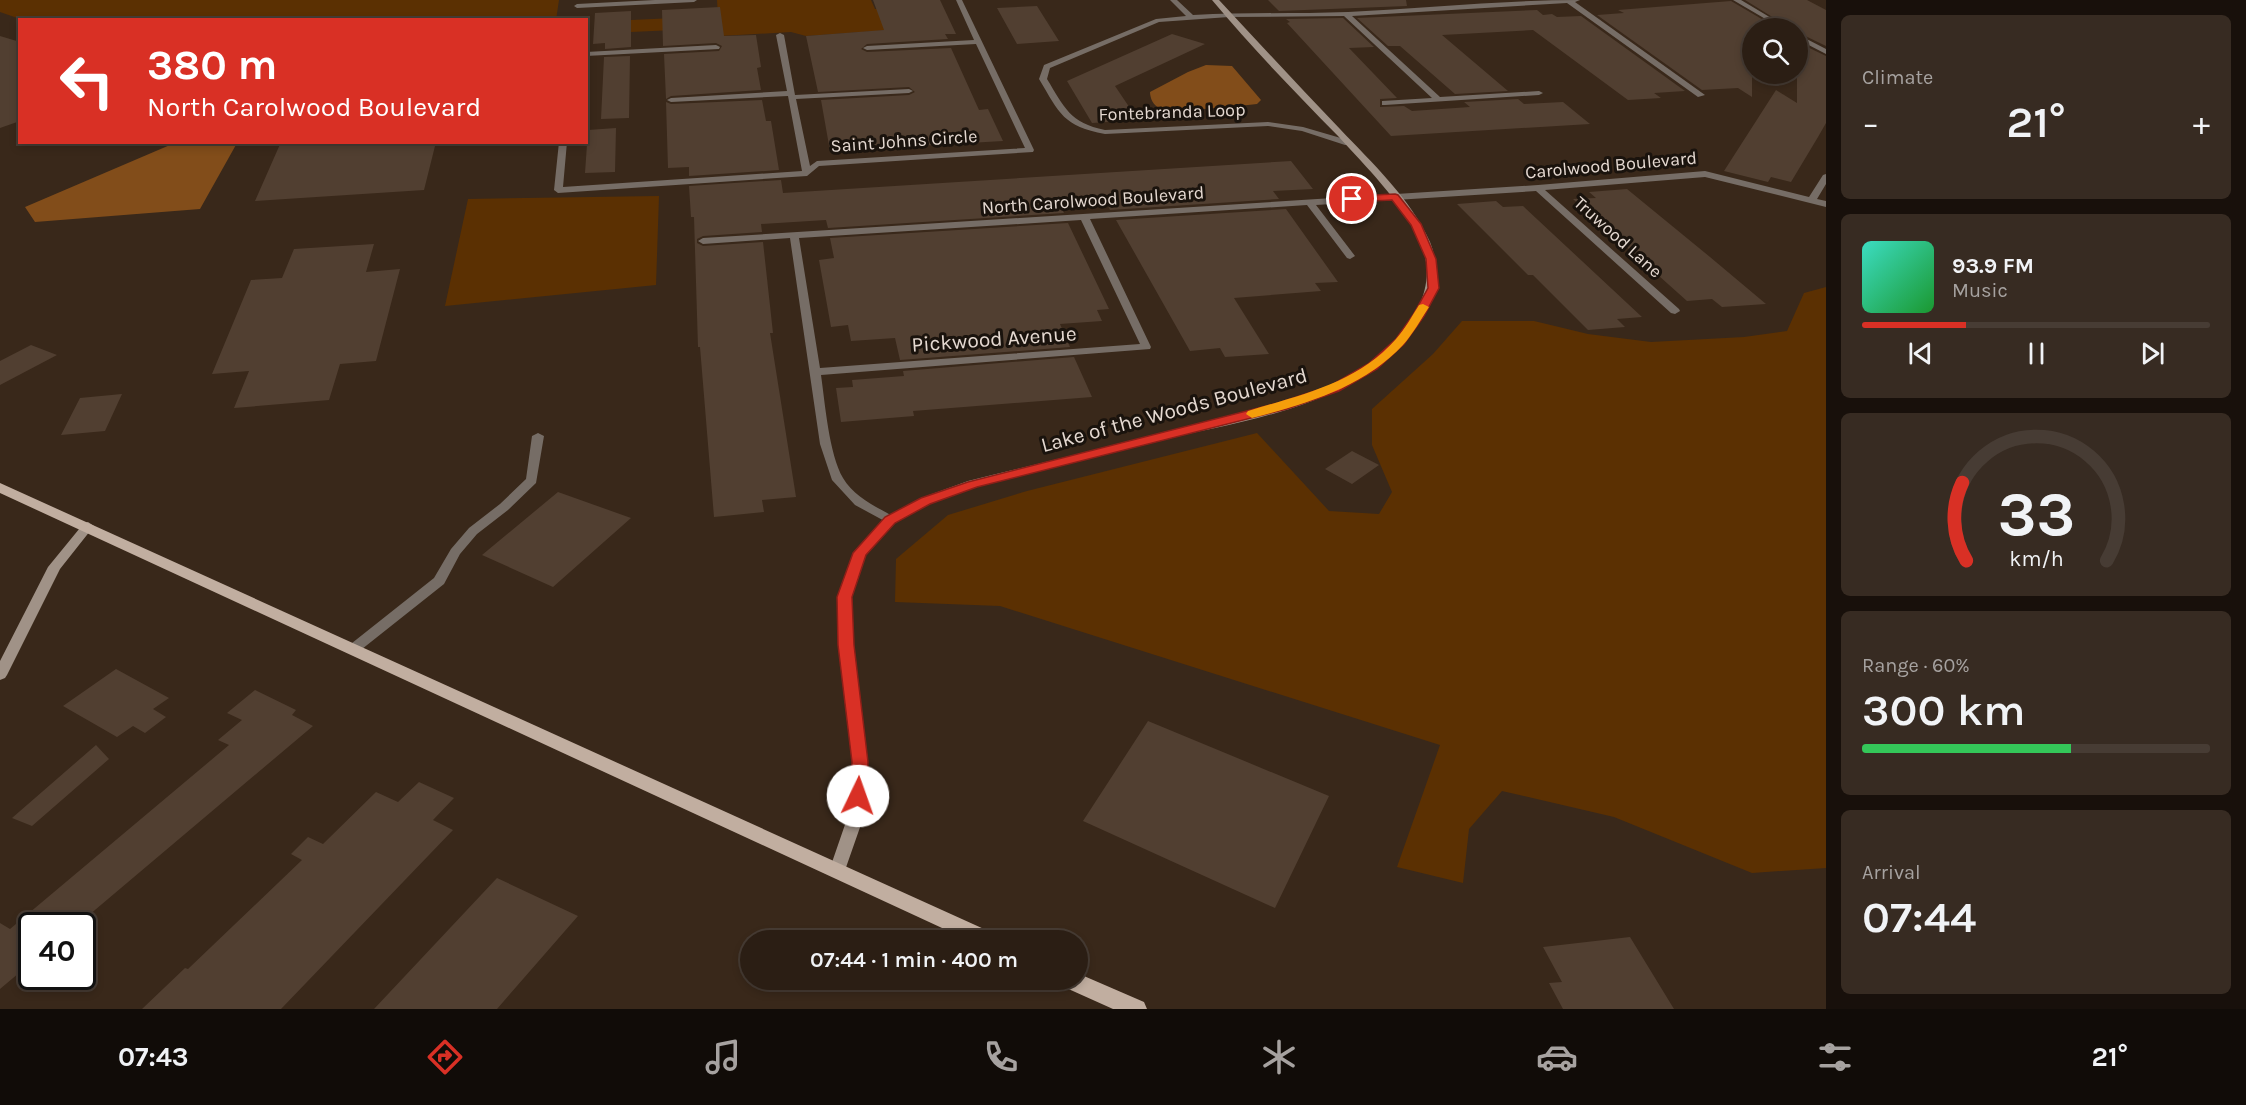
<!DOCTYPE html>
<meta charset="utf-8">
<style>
body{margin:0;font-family:Karla,sans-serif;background:#372b22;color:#f1f3f6;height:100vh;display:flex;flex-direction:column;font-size:22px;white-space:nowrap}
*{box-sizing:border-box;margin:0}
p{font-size:20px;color:#a6a2a0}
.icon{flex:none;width:33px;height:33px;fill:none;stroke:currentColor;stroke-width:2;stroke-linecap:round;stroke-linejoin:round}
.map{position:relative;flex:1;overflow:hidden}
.panel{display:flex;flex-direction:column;gap:15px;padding:15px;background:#18100b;width:420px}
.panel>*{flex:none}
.guide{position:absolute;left:18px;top:18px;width:570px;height:126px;border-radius:0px;box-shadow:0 3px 9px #0003,0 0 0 2px #473c34;background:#d93025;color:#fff;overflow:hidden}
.tools{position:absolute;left:1742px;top:18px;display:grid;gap:12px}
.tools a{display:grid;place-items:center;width:66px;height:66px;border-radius:50%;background:#2b1e14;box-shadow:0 3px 9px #0003,0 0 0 2px #473c34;font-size:30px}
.speed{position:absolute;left:18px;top:912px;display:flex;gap:12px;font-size:30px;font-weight:700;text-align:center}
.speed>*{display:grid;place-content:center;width:78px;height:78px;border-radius:50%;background:#2b1e14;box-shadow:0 3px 9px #0003,0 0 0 2px #473c34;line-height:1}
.speed .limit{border:3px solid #111;border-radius:9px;background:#fff;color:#111}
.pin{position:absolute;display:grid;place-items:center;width:51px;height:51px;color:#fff;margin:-26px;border:3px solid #fff;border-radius:50%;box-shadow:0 2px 6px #0007}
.me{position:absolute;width:66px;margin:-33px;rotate:3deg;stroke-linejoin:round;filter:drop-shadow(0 0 4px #0008)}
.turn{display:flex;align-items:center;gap:21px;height:126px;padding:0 30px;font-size:27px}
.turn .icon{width:78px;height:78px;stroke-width:2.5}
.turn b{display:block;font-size:42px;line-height:51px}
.big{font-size:45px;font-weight:600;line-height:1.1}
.panel .widget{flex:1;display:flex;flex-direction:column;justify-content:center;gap:9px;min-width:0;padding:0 21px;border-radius:9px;background:#372b22}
.panel .dial{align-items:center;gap:0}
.dial svg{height:156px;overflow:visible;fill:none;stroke:#473c34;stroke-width:7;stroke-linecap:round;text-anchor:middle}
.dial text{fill:#f1f3f6;stroke:none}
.song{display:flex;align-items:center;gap:18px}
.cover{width:72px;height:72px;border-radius:9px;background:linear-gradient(135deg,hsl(170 70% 55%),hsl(130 70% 35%))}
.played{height:6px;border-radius:3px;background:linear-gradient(90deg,#d93025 30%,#473c34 30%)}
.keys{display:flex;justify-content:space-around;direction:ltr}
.heat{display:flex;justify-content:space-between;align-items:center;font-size:33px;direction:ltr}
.charge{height:9px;border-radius:4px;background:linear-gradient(90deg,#34c759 60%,#473c34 0)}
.trip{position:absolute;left:740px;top:930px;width:348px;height:60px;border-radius:30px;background:#2b1e14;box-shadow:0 3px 9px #0003,0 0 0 2px #473c34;font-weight:600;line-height:60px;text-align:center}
.tab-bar{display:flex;height:96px;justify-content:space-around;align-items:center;background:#110c08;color:#a6a2a0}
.tab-bar .icon{width:42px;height:42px}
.tab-bar .selected{color:#d93025}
.tab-bar b{font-size:27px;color:#f1f3f6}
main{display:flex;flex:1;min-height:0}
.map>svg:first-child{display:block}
.green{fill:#5b3002}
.water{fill:#824d1a}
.building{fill:#513f31}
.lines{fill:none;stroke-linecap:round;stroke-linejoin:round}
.street{fill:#766d66;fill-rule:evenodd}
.secondary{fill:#a09287;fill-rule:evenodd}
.primary{fill:#c1aea0;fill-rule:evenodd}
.route{fill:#d93025;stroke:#8d1f18;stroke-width:1.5}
.slow{fill:#f59e0b}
.labels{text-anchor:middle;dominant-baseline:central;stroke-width:6;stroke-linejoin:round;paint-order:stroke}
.far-street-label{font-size:18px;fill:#e5d9d1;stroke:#1a130d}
.street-label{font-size:21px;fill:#e5d9d1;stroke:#1a130d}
</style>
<main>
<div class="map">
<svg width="1826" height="1009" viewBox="0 0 1826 1009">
<rect width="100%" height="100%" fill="#39281a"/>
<path class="green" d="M0,0H559L556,20H23L0,12Z
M717,0H871L875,9L909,7L918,28L806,36L791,32L720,36L719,28L631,32V20L718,16Z
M659,196L656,285L445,306L468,199Z
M1826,287V868L1752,873L1614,817L1502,791L1469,829L1463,883L1397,867L1440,745L1000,606L895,602L896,559L948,515L1027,491L1257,433L1329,511L1379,514L1392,492L1372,445V409L1433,354L1462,321H1534L1588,334L1651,342L1744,337L1787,331L1804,293Z"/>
<path class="water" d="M1206,65L1232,66L1261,100L1257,104L1248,105C1230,106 1171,114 1159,108C1153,105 1150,98 1150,92L1188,72Z
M177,142L237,143L200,209L35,222L25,207Z"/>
<path class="building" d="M873,0H940L956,34H945L948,39L867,44L861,49L867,52L951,48L979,110L988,109L1003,141L830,151L821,100L909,95L915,92L909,87L818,92L806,36L884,30Z
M1268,0H1406L1407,6L1279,11Z
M1745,0H1807L1826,10V46L1797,32V28H1790Z
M1731,1L1777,28H1752V97L1738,88L1702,90L1597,15L1624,13L1618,10Z
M1037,6L1059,41L1017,44L997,8Z
M720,7L724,36L756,35L761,67L757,68L761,90L671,96L666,99L664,54L719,51L722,46L716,43L663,46L662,10Z
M1537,10L1543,15L1552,14L1557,17L1581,16L1685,91L1654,93L1661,98L1628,100L1533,30L1442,35L1508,91L1455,94L1400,46H1388L1357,18Z
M631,11V47L605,49V43L593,44L595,13Z
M1343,18L1374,47L1349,48L1397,98L1380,99V107L1404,106L1412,111L1470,107L1464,102L1518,99L1524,104L1563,102L1590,124L1391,136L1287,23L1290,22L1286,19Z
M1172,34L1205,44L1115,86L1138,120L1092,123L1067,81Z
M0,36L20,42V121L0,128Z
M1797,42L1826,56V123L1818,137L1791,182L1771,177L1768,182L1724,171L1776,90L1797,103Z
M630,56L629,118L601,119L604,57Z
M762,100L766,121H771L779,170L689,176V167L668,168L666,102L671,104Z
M616,128L615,172L585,173L588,130Z
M281,142H436L424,190L255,201Z
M1291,161L1313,189L1273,191L1279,199L1110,210L1106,202L1060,205L1064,213L828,228L826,220L761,224L762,232L703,236L697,239V243L703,246L763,242L773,333H770L796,497L762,500L764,512L714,517L700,347H698L694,217H691L689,186L781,180L783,193Z
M1627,189L1710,257L1766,304L1722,307L1712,299L1687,301L1573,199L1596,198L1589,192Z
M1496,201L1503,207L1523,206L1642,317L1617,319L1625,327L1588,330L1533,275H1528L1457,204Z
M1286,209L1338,282L1315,283L1321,291L1234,298L1269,354L1225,357L1220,348L1190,351L1116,220Z
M1068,223L1109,309L1097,310L1102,321L1060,324L1070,347L900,360L895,338L851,341L848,325L831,327L819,260L834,258L830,238Z
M374,244L366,272L400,269L376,361L340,364L329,400L234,408L249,371L212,374L251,280L282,278L294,249Z
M31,345L57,355L0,385V361Z
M1074,357L1092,397L913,411L914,416L841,422L836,388L853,387L852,380L904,376L903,371Z
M122,394L105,431L61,435L80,398Z
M1352,451L1379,465L1352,484L1325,469Z
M558,492L631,518L553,587L482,555Z
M116,669L169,698L153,709L166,717L145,733L133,726L117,737L63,706Z
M255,690L296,710L292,715L313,726L76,926H32V962L0,989V923L10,929L229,745L218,740L242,720L227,713Z
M1148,721L1329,796L1275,908L1083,821Z
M96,745L109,759L32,826L12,818Z
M419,782L454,798L433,820L453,830L281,1009H142L185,968L188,969L302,860L291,854L308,837L323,844L376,792L398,802Z
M497,878L578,916L497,1009H374Z
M1630,937L1674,1009H1563L1549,983L1562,982L1543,947Z"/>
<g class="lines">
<path class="street" d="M655,0H697L694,2L577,8L574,6L577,4Z
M956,0H962L1034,150L1033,152L819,166L807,176L558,193L554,190L559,142H567L563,187L802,171L788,96L671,102L667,100L671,98L787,91L776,35L780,33L784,35L795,95L909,89L913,91L909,93L796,99L810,166L817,161L1025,148L976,44L867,50L863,48L867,46L974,40Z
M1170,0H1177L1193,15C1245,12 1296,14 1348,12C1425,8 1503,0 1580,0L1575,2L1705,95L1698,97L1567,3L1352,16L1440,97L1539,91L1543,93L1539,95L1385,105H1382V101L1432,98L1344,16L1229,17L1159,22L1050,68L1047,79C1064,107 1070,123 1105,130L1268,122L1303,127L1351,141V145H1345L1302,131L1268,126L1105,134C1063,126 1060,114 1039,79L1044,65L1156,19L1186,16Z
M1733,0H1741L1788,28H1781Z
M1797,34L1826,49V54L1797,39Z
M716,45L720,47L719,49L586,56V52Z
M1705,171L1809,197L1823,175L1826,174V184L1817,199L1826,201V207L1705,177L1545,190L1679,309L1680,311L1675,314L1671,313L1536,191L1316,205L1355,256L1350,259L1347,258L1307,205L1090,219L1151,347L1150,349L821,375C825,403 829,454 843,478C854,497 877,507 894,517L896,520L894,523L890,524L855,505L832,480L820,444L790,238L703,244L698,241L703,238L1538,185ZM1081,220L1140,344L820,368L799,238Z
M538,433L544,436L536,483L508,510L477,534L460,554L444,584L357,653H347L345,650L347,647L434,578L451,549L469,528L500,504L526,479L532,436Z"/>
<path class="secondary" d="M1212,0H1219C1259,43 1299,86 1340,129C1372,163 1411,199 1430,242C1442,272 1435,302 1416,327C1355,408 1248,419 1157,441C1096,457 1036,472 976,487L929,504L894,523L866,554L851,597L853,645L867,762L865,813L843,876L837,877L831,876L829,871L849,813L853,762L839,645V597L854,553L886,517L921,498L968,481C1028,466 1088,452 1148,437C1238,414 1370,400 1418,308C1429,286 1430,262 1419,239C1400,200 1367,168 1338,136C1295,92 1251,47 1212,0Z
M88,522L94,526L60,569L7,675L5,678L0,680V661L48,567L84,523Z"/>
<path class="primary" d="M0,483L995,934L998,940H968L0,493Z
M1077,973L1144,1002L1147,1009H1113L1064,987L1062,980H1077Z"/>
</g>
<path class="route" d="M1395,194L1398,195L1421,224L1436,259L1439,288L1424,316L1404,344L1377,369L1339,391L1287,409L977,487L930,504L895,523L866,555L852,597L854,645L868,762L867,796L864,801L858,803L852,801L850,796L852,762L838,645L837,597L853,553L885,517L921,498L968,482L1278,403L1330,386L1368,364L1396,339L1413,315L1428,288L1426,259L1411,225L1392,200L1352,202L1347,199L1352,196Z"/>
<path class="slow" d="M1423,304L1429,307C1421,319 1413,334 1403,345C1364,387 1306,404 1252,418L1246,414L1248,411C1300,395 1358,383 1396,339C1405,329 1412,316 1419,305Z"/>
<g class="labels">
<g class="far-street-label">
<text transform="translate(1172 112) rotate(-2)">Fontebranda Loop</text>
<text transform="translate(904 141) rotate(-4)">Saint Johns Circle</text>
<text transform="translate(1611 165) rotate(-5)">Carolwood Boulevard</text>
<text transform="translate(1093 200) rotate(-4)">North Carolwood Boulevard</text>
<text transform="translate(1618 237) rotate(42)">Truwood Lane</text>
</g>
<g class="street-label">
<text transform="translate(994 339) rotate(-4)">Pickwood Avenue</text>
<text transform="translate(1174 410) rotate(-15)">Lake of the Woods Boulevard</text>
</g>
</g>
</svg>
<div class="tools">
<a><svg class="icon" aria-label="search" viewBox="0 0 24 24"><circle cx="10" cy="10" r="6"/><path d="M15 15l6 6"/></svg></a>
</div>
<div class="speed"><div class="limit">40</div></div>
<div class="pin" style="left:1352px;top:199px;background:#d93025"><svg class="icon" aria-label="arrive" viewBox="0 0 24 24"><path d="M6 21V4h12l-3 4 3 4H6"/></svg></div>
<svg class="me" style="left:858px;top:796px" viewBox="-20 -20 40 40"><circle r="19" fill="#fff"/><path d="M0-13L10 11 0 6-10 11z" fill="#d93025"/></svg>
<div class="trip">07:44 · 1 min · 400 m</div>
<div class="guide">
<div class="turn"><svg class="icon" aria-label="left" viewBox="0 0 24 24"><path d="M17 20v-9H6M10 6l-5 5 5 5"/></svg><div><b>380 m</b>North Carolwood Boulevard</div></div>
</div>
</div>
<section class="panel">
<div class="widget"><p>Climate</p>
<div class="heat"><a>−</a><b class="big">21°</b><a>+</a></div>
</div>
<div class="widget">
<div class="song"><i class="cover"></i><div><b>93.9 FM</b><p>Music</p></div></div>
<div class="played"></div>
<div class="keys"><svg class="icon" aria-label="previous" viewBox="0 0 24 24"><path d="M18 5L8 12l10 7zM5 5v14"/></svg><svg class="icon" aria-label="pause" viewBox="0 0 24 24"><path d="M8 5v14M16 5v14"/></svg><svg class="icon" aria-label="next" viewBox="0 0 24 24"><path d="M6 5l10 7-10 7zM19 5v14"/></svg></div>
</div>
<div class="widget dial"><svg viewBox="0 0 100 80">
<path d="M14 69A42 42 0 1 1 86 69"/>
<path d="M14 69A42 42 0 0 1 12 29" stroke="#d93025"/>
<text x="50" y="56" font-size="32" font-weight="700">33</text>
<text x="50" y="72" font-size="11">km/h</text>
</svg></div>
<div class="widget"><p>Range · 60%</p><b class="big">300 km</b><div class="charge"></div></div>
<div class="widget"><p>Arrival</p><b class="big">07:44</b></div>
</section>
</main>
<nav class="tab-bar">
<b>07:43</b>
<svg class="icon selected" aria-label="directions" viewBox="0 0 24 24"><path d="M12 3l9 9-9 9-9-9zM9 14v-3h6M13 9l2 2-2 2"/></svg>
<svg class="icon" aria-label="music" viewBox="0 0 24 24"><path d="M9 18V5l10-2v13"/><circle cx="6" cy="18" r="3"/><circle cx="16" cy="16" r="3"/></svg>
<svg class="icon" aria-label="phone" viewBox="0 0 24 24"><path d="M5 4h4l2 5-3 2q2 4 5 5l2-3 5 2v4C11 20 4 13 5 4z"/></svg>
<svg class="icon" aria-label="climate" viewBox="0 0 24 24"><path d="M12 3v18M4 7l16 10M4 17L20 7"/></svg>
<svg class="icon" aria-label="car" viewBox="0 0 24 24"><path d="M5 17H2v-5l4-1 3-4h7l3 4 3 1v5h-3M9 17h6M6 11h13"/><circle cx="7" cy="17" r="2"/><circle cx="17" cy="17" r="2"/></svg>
<svg class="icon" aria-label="filters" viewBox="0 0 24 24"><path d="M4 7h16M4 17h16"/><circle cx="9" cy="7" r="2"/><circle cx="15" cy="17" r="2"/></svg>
<b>21°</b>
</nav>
